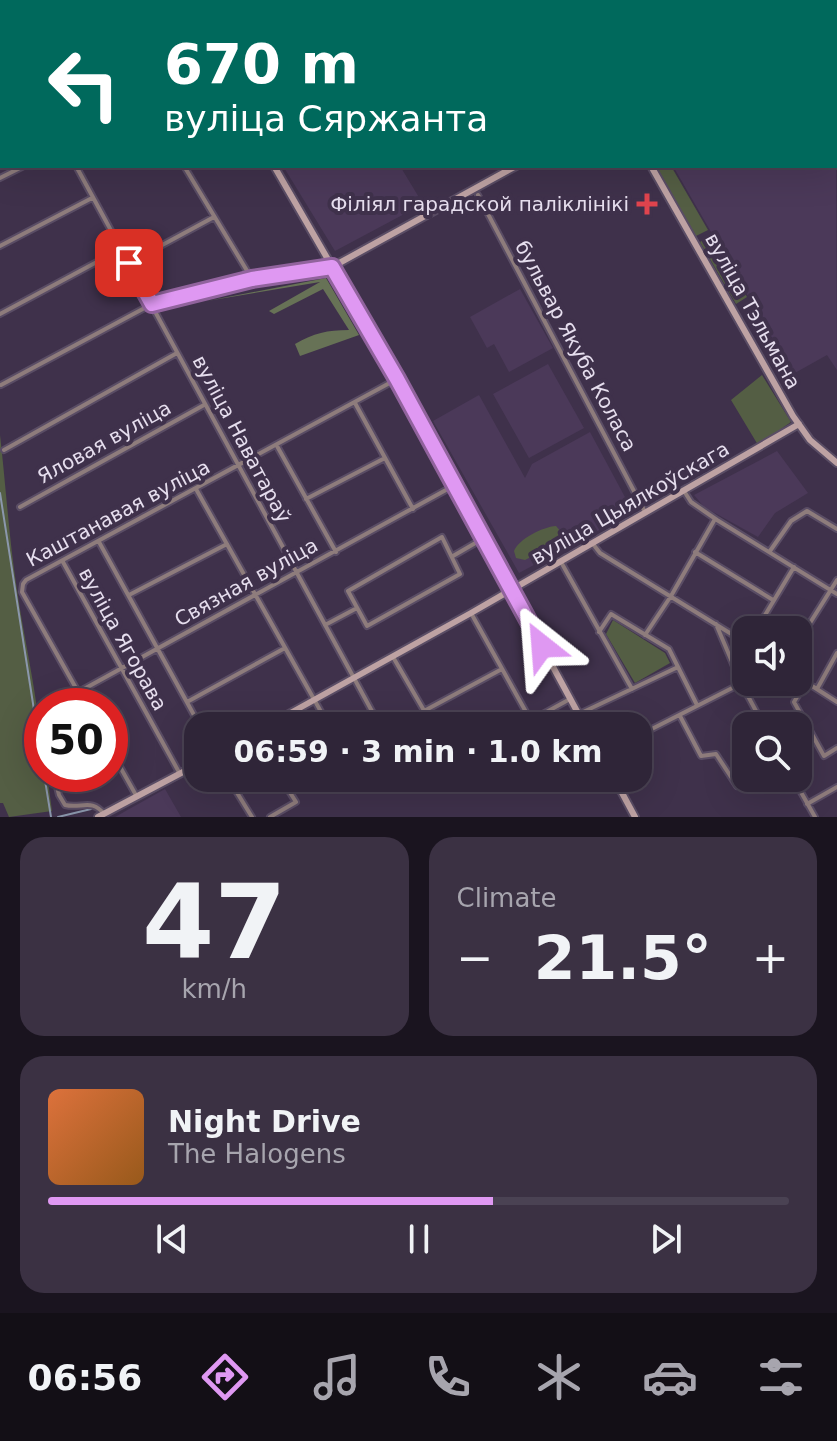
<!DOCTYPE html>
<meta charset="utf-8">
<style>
body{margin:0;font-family:"DejaVu Sans",sans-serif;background:#3b3143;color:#f1f3f6;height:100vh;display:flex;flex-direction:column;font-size:30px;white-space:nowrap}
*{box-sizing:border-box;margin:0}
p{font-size:26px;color:#a7a5ae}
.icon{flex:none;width:44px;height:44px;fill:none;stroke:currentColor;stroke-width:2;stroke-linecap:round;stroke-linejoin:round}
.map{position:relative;height:817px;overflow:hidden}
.sheet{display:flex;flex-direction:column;gap:20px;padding:20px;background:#1a141f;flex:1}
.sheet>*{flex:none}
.hud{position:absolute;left:0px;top:0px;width:838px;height:168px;box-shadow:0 8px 32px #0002,0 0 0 2px #4a4253;background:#00695c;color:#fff;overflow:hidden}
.controls{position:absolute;left:732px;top:616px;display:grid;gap:16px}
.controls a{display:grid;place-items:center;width:80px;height:80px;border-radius:16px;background:#2f2538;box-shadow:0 8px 32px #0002,0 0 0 2px #4a4253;font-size:40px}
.speed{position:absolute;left:24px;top:688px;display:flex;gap:16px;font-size:40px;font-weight:700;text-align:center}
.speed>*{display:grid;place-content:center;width:104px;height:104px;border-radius:50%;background:#2f2538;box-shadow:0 8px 32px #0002,0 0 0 2px #4a4253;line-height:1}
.speed .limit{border:12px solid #d22;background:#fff;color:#111}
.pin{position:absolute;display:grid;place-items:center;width:68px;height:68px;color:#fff;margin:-34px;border-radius:16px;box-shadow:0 4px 12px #0006}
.me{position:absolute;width:88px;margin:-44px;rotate:332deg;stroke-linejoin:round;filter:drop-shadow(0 0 6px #0008)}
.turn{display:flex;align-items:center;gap:28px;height:168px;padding:0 32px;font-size:36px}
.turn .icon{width:104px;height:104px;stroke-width:2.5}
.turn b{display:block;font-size:56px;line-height:68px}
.big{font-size:60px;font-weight:700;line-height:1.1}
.sheet .card{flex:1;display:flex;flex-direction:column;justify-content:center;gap:12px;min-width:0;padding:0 28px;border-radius:24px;background:#3b3143}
.sheet .dial{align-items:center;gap:0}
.dial b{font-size:104px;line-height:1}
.song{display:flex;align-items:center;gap:24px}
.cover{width:96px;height:96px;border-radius:12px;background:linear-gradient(135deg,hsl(20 70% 55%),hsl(30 70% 35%))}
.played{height:8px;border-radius:4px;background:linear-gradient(90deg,#df98f2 60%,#4a4253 60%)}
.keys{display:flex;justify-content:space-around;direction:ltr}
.heat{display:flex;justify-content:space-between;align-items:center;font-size:44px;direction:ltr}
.sheet .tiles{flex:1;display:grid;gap:20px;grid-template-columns:1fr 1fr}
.card:last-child{grid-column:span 2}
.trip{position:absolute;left:184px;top:712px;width:468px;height:80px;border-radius:24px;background:#2f2538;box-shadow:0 8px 32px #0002,0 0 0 2px #4a4253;font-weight:700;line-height:80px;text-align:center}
.dock{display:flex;height:128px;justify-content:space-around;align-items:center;background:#130f16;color:#a7a5ae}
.dock .icon{width:56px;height:56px}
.dock .current{color:#df98f2}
.dock b{font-size:36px;color:#f1f3f6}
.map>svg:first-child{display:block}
.built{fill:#4b3959}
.green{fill:#545e44}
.forest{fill:#677256}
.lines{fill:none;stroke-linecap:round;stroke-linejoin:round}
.stream{stroke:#8b97ac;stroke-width:2}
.street-casing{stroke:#5a4d65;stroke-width:8}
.secondary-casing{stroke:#5a4d65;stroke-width:10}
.street{stroke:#8e7c7c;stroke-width:4}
.secondary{stroke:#bea2a3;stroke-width:6}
.route-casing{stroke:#91639d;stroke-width:20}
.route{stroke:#df98f2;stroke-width:14}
.health-dot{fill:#e0444e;stroke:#3f314b;stroke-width:3}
.labels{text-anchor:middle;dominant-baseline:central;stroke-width:8;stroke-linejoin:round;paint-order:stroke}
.poi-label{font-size:20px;fill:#e6deee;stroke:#3f314b;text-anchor:end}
.street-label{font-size:20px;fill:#e6deee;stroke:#3f314b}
</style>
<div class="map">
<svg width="837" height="817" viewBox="0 0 837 817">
<rect width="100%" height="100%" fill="#3f314b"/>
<path class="built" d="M836,123L837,370L827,355L793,374L673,166H836Z
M283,166H400L423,204L335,251Z
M520,289L553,348L509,372L494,344L487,348L470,317Z
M548,364L584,428L529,458L493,394Z
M479,395L525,478L532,464L590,432L633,512L519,573L433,421Z
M777,451L808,493L775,513L758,537L704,507L694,495Z
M165,789L181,817H115Z"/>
<path class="green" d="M656,166H671L708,230L696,236Z
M711,235L747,297L736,304L700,242Z
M762,375L791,422L758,445L731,400Z
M0,435C6,487 9,539 17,590C26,652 42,711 42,774H47L52,811L9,817L3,803H0Z
M556,526L562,533L560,542L525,560L516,558L514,551C519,539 542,527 556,526Z
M613,620L665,653L670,663L635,683L606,634Z"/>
<path class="forest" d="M326,278L359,335L300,356L295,344C314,333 327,330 349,330L323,289L274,314L269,311L320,282L207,301Z"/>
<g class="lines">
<path class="stream" d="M0,493L42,761
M44,774L51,817
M58,817L91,809"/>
<g class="street-casing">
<path id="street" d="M78,0L79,2
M807,2L808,0
M0,26L2,29
M836,44L837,45
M0,96L2,95
M76,166L380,726
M184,166L252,279
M0,178L24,166
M478,195L645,512
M0,246L92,198
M129,263L214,217
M0,314L121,249
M1,385L152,304L252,279L332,267
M355,403L413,509
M277,446L336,552
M4,450L177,353
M196,489L329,726
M684,491L691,502L717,520L837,594
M306,499L385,458
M20,507L204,405
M442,537L460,574L367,626L348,591Z
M99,542L200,726
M593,544L600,553L746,643
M770,551L791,521L807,511L837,529
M695,552L773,600
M453,556L484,538
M63,562L180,774
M561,562L632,689
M129,595L227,544
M471,613L531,721
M716,624L741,683L764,726
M325,625L357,608
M756,630L794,567
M599,632L611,614L669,649L697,705
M645,635L671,596L715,519
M798,642L837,580
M393,657L433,726
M798,677L837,702
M806,682L794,702L824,756L837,748
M817,689L837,653
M187,702L285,648
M53,706L455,485
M86,706L22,592L23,584L26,580L397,379
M424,711L502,669
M42,713L39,718L42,732
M579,714L678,667
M680,716L701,756L716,754L737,786
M521,726L570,699
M638,736L746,681
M110,749L137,797
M54,774L59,795L65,805C81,809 92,798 104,814
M228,778L252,817
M358,778L360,783L369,778
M408,778L412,785L425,778
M793,778L815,817
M807,804L837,787
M270,817L296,802L284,783L293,778"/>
</g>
<g class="secondary-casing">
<path id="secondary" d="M175,0L176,2
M555,0L556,2
M191,2L195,0
M751,2L752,0
M836,111L837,112
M274,166L397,379L585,726
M651,166L793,416L810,440L837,463
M332,267L516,166
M267,726L471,613L799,424
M614,778L635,817
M98,817L198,764"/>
</g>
<use href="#street" class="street"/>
<use href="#secondary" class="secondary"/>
</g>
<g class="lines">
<g class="route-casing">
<path id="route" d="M129,263L152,304L252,279L332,267L397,379L542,646"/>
</g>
<use href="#route" class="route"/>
</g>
<path class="health-dot" d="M643 192h8v8h8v8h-8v8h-8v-8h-8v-8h8z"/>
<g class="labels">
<g class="poi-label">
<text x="629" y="204">Філіял гарадской паліклінікі</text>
</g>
<g class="street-label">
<text transform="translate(753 311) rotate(61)">вуліца Тэльмана</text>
<text transform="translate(576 346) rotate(62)">бульвар Якуба Коласа</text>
<text transform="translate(242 439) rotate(62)">вуліца Наватараў</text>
<text transform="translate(104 442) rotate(-29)">Яловая вуліца</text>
<text transform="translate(630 503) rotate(-30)">вуліца Цыялкоўскага</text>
<text transform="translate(118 513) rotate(-28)">Каштанавая вуліца</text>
<text transform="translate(246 582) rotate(-29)">Связная вуліца</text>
<text transform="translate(123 639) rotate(61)">вуліца Ягорава</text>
</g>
</g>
</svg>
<div class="controls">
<a><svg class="icon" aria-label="sound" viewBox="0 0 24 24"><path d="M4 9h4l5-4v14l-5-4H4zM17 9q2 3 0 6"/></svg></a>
<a><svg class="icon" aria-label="search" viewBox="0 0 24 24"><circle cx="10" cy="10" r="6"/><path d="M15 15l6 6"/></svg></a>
</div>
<div class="speed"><div class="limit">50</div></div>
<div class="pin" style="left:129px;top:263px;background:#d93025"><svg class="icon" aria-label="arrive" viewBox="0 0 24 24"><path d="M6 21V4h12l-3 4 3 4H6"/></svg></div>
<svg class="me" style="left:542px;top:646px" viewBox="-20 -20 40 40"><path d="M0-17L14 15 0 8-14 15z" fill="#df98f2" stroke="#fff" stroke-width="4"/></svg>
<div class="trip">06:59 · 3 min · 1.0 km</div>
<div class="hud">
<div class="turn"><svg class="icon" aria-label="left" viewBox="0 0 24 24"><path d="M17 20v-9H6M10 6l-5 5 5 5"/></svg><div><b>670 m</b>вуліца Сяржанта</div></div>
</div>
</div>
<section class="sheet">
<div class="tiles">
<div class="card dial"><b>47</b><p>km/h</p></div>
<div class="card"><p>Climate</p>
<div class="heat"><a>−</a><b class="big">21.5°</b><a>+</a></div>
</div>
<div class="card">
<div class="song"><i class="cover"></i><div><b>Night Drive</b><p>The Halogens</p></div></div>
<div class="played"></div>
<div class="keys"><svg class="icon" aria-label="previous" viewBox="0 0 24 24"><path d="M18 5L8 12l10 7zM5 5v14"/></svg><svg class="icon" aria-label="pause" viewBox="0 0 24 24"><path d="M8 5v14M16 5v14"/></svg><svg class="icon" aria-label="next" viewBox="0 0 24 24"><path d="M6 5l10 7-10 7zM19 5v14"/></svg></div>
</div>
</div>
</section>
<nav class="dock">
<b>06:56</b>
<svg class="icon current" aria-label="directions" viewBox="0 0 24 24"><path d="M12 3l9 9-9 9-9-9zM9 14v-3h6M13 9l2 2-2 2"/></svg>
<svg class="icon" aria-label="music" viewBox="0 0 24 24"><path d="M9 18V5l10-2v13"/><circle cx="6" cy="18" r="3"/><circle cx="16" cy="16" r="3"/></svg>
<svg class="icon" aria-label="phone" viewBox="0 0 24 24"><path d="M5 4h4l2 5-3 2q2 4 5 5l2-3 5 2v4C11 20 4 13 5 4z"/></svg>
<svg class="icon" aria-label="climate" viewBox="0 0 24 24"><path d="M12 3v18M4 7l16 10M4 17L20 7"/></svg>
<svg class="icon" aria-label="car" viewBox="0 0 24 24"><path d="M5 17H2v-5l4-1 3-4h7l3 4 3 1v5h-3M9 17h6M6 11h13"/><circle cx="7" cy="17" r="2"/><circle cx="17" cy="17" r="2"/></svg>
<svg class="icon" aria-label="filters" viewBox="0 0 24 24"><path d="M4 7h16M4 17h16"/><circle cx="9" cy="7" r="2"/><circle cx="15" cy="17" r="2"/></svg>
</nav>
